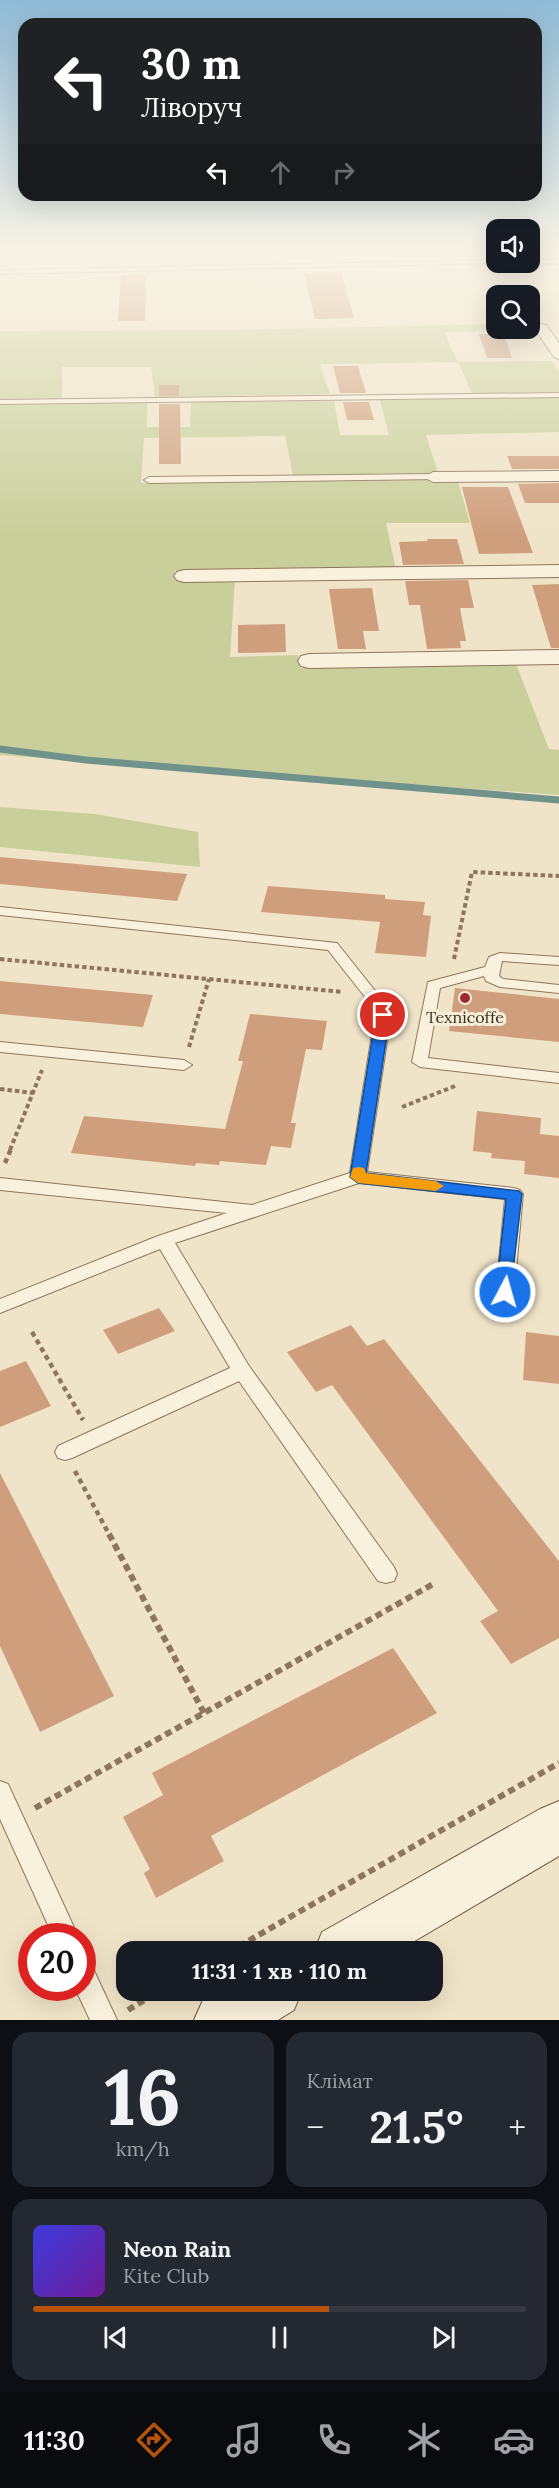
<!DOCTYPE html>
<html lang="uk">
<meta charset="utf-8">
<style>
body{margin:0;font-family:Lora,serif;background:#242831;color:#f1f3f6;height:100vh;display:flex;flex-direction:column;font-size:22px;white-space:nowrap}
*{box-sizing:border-box;margin:0}
p{font-size:20px;color:#9ea1a6}
.icon{flex:none;width:33px;height:33px;fill:none;stroke:currentColor;stroke-width:2;stroke-linecap:round;stroke-linejoin:round}
.map{position:relative;height:2020px;overflow:hidden}
.sheet{display:flex;flex-direction:column;gap:12px;padding:12px;background:#0d0f14;flex:1}
.sheet>*{flex:none}
.banner{position:absolute;left:18px;top:18px;width:524px;height:183px;border-radius:18px;box-shadow:0 6px 24px #0002;background:#202124;color:#fff;overflow:hidden}
.controls{position:absolute;left:486px;top:219px;display:grid;gap:12px}
.controls a{display:grid;place-items:center;width:54px;height:54px;border-radius:12px;background:#171b24;box-shadow:0 6px 24px #0002;font-size:30px}
.speed{position:absolute;left:18px;top:1923px;display:flex;gap:12px;font-size:30px;font-weight:700;text-align:center}
.speed>*{display:grid;place-content:center;width:78px;height:78px;border-radius:50%;background:#171b24;box-shadow:0 6px 24px #0002;line-height:1}
.speed .limit{border:9px solid #d22;background:#fff;color:#111}
.pin{position:absolute;display:grid;place-items:center;width:51px;height:51px;color:#fff;margin:-26px;border:3px solid #fff;border-radius:50%;box-shadow:0 2px 6px #0007}
.me{position:absolute;width:66px;margin:-33px;rotate:6deg;stroke-linejoin:round;filter:drop-shadow(0 0 4px #0008)}
.turn{display:flex;align-items:center;gap:21px;height:126px;padding:0 24px;font-size:27px}
.turn .icon{width:78px;height:78px;stroke-width:2.5}
.turn b{display:block;font-size:42px;line-height:51px}
.lanes{display:flex;align-items:center;height:57px;padding:0 24px;background:#0003;justify-content:center;gap:30px;direction:ltr}
.lanes .off{opacity:.35}
.big{font-size:45px;font-weight:800;line-height:1.1}
.sheet .tile{flex:1;display:flex;flex-direction:column;justify-content:center;gap:9px;min-width:0;padding:0 21px;border-radius:18px;background:#242831}
.sheet .dial{align-items:center;gap:0}
.dial b{font-size:78px;line-height:1}
.song{display:flex;align-items:center;gap:18px}
.cover{width:72px;height:72px;border-radius:9px;background:linear-gradient(135deg,hsl(240 70% 55%),hsl(280 70% 35%))}
.played{height:6px;border-radius:3px;background:linear-gradient(90deg,#b45309 60%,#363941 60%)}
.keys{display:flex;justify-content:space-around;direction:ltr}
.heat{display:flex;justify-content:space-between;align-items:center;font-size:33px;direction:ltr}
.sheet .tiles{flex:1;display:grid;gap:12px;grid-template-columns:1fr 1fr}
.tile:last-child{grid-column:span 2}
.trip{position:absolute;left:116px;top:1941px;width:327px;height:60px;border-radius:18px;background:#171b24;box-shadow:0 6px 24px #0002;font-weight:800;line-height:60px;text-align:center}
.tabs{display:flex;height:96px;justify-content:space-around;align-items:center;background:#090b0e;color:#9ea1a6}
.tabs .icon{width:42px;height:42px}
.tabs .active{color:#b45309}
.tabs b{font-size:27px;color:#f1f3f6}
.map>svg:first-child{display:block}
.green{fill:#c9cf9b}
.lines{fill:none;stroke-linecap:round;stroke-linejoin:round}
.stream{stroke:#6f938a;stroke-width:7}
.building{fill:#cf9f7d}
.service-casing{stroke:#8d765c;stroke-width:2}
.minor-casing{stroke:#8d765c;stroke-width:2}
.secondary-casing{stroke:#6f573f;stroke-width:2}
.path-far2{stroke:#8d765c;stroke-width:4;stroke-dasharray:4.5 3;stroke-linecap:butt}
.path-far1{stroke:#8d765c;stroke-width:4.5;stroke-dasharray:5 4;stroke-linecap:butt}
.path{stroke:#8d765c;stroke-width:6;stroke-dasharray:7 4.5;stroke-linecap:butt}
.service{fill:#faf1dc;fill-rule:evenodd}
.minor{fill:#faf1dc;fill-rule:evenodd}
.secondary{fill:#faf1dc;fill-rule:evenodd}
.route{fill:#1a73e8;stroke:#114b97;stroke-width:1.5}
.slow{fill:#f59e0b}
.poi-dot{fill:#9e2a2b;stroke:#f7eed8;stroke-width:2}
.labels{text-anchor:middle;dominant-baseline:central;stroke-width:6;stroke-linejoin:round;paint-order:stroke}
.poi-label{font-size:16px;fill:#3d2e20;stroke:#f7eed8}
</style>
<div class="map">
<svg width="559" height="2020" viewBox="0 0 559 2020">
<rect width="100%" height="100%" fill="#f0e4c8"/>
<path class="green" d="M496,324V328L524,329L526,331L444,332L458,362L552,361L559,371V393H472L458,362L320,364L330,394L155,397L151,367H62V398L0,399V331L234,330Z
M559,397V432L426,435L438,473L293,475L285,436L144,438L141,483L446,479L458,482L470,523H386L396,570L175,571V580H235L230,657L298,655L300,668L516,664L549,749L559,750V795L0,755V405L147,403V427H190L191,402L334,401L340,435H389L380,400Z
M0,807L95,814L198,832L200,867L0,847Z"/>
<g class="lines">
<path class="stream" d="M0,749L86,760L559,800"/>
</g>
<path class="building" d="M341,272L354,318L315,319L304,273Z
M146,274L145,321H118L121,275Z
M479,334H504L512,358H487Z
M333,366H358L366,393H340Z
M159,385H179V396H159Z
M343,402H369L374,420H347Z
M159,404H180L181,464H159Z
M507,456H559V469H512Z
M559,483V503H525L518,484Z
M462,487H508L533,553L479,554Z
M427,539H457L464,564L403,565L399,542L428,541Z
M468,580L474,608H460L466,641H460L461,648L427,649L420,605H409L405,581Z
M559,584V648H551L532,585Z
M372,588L379,631H363L366,649H338L329,589Z
M285,624L286,652L238,653V625Z
M0,857L187,874L177,901L0,884Z
M268,886L385,895V899L425,902L423,915L431,916L426,957L375,953L380,922L261,912Z
M0,981L153,995L143,1027L0,1014Z
M455,988L559,999V1042L449,1031Z
M250,1014L327,1021L322,1050L306,1049L291,1123H296L291,1148L271,1146L266,1165L220,1161L219,1165L196,1163L195,1166L71,1153L84,1116L225,1129L243,1061H238Z
M477,1111L541,1118L540,1134L559,1136V1178L524,1174L525,1161L491,1158L492,1153L473,1151Z
M159,1308L175,1331L118,1354L103,1330Z
M351,1325L367,1346L384,1339L559,1561V1638L511,1664L480,1621L498,1611L332,1385L316,1392L287,1352Z
M526,1332L559,1336V1384L523,1380Z
M26,1361L51,1406L0,1427V1371Z
M0,1473L114,1696L40,1732L0,1646Z
M393,1648L437,1713L211,1836L224,1861L156,1898L144,1873L150,1869L123,1817L163,1795L152,1773Z"/>
<g class="lines">
<g class="service-casing">
<path id="service" d="M496,260L498,263L0,274V270Z
M530,260H559V264L528,263Z
M559,393V397L0,404V400Z
M433,474L438,477L436,479L149,483L144,480L149,477Z
M0,907L337,943L376,992L391,1015L367,1172L514,1188L520,1190L523,1194L514,1292L511,1297L505,1299L499,1297L496,1292L505,1199L359,1183L175,1243L249,1366L394,1567L397,1574L394,1581L386,1583L378,1581L239,1381L72,1458L65,1460L58,1458L55,1452L58,1446L230,1368L160,1249L0,1313V1299L158,1236L227,1213L0,1190V1178L252,1205L350,1173L375,1015L365,997L328,950L0,915Z
M500,953L559,957V965L502,961L499,976L503,979L559,985V993L500,987L486,981L484,976L440,988L428,1058L559,1073V1083L420,1067L412,1062L428,982L485,967L489,957Z
M0,1042L184,1060L192,1065L184,1070L0,1052Z
M0,1781L8,1784L78,1936H53L0,1819Z
M82,1960L91,1964L117,2020H90L75,1988H82Z"/>
</g>
<g class="minor-casing">
<path id="minor" d="M541,324L546,325L559,343V359L554,357L534,328Z
M559,471V481L433,482L424,477L433,472Z
M559,565V577L184,582L177,580L174,576L177,572L184,570Z
M559,650V664L309,668L301,666L298,661L301,656L309,654Z"/>
</g>
<g class="secondary-casing">
<path id="secondary" d="M559,1801V1856L396,1952H314L322,1932L540,1809Z
M218,1990H302L294,2010L278,2020H194L203,2000Z"/>
</g>
<path class="path-far2" d="M0,959L343,992
M454,959L472,872L559,876
M189,1047L209,979
M0,1089L33,1093
M402,1107L455,1086
M10,1150L42,1070"/>
<path class="path-far1" d="M5,1163L11,1149
M32,1332L83,1420
M75,1471L110,1536"/>
<path class="path" d="M109,1534L204,1713
M35,1808L435,1583
M229,1952L559,1763
M128,2010L161,1990"/>
<use href="#service" class="service"/>
<use href="#minor" class="minor"/>
<use href="#secondary" class="secondary"/>
</g>
<linearGradient id="sky" x2="0" y2="1"><stop stop-color="#8fbad6"/><stop offset="0.47" stop-color="#f8f3e6"/><stop offset="1" stop-color="#f8f3e6" stop-opacity="0"/></linearGradient>
<rect width="559" height="535" fill="url(#sky)"/>
<path class="route" d="M383,1010L390,1015L366,1173L519,1191L522,1194L510,1296H499L496,1292L506,1199L358,1183L350,1177L376,1015Z"/>
<path class="slow" d="M359,1167L364,1168L366,1173L436,1181L444,1186L436,1191L358,1183L350,1177L353,1168Z"/>
<circle class="poi-dot" cx="465" cy="998" r="6"/>
<g class="labels">
<g class="poi-label">
<text x="465" y="1017">Texnicoffe</text>
</g>
</g>
</svg>
<div class="controls">
<a><svg class="icon" aria-label="sound" viewBox="0 0 24 24"><path d="M4 9h4l5-4v14l-5-4H4zM17 9q2 3 0 6"/></svg></a>
<a><svg class="icon" aria-label="search" viewBox="0 0 24 24"><circle cx="10" cy="10" r="6"/><path d="M15 15l6 6"/></svg></a>
</div>
<div class="speed"><div class="limit">20</div></div>
<div class="pin" style="left:383px;top:1015px;background:#d93025"><svg class="icon" aria-label="arrive" viewBox="0 0 24 24"><path d="M6 21V4h12l-3 4 3 4H6"/></svg></div>
<svg class="me" style="left:505px;top:1292px" viewBox="-20 -20 40 40"><circle r="17" fill="#1a73e8" stroke="#fff" stroke-width="3"/><path d="M0-11L8 9 0 5-8 9z" fill="#fff"/></svg>
<div class="trip">11:31 · 1 хв · 110 m</div>
<div class="banner">
<div class="turn"><svg class="icon" aria-label="left" viewBox="0 0 24 24"><path d="M17 20v-9H6M10 6l-5 5 5 5"/></svg><div><b>30 m</b>Ліворуч</div></div>
<div class="lanes"><svg class="icon" aria-label="left" viewBox="0 0 24 24"><path d="M17 20v-9H6M10 6l-5 5 5 5"/></svg><svg class="icon off" aria-label="ahead" viewBox="0 0 24 24"><path d="M12 20V5M6 11l6-6 6 6"/></svg><svg class="icon off" aria-label="right" viewBox="0 0 24 24"><path d="M7 20v-9h11M14 6l5 5-5 5"/></svg></div>
</div>
</div>
<section class="sheet">
<div class="tiles">
<div class="tile dial"><b>16</b><p>km/h</p></div>
<div class="tile"><p>Клімат</p>
<div class="heat"><a>−</a><b class="big">21.5°</b><a>+</a></div>
</div>
<div class="tile">
<div class="song"><i class="cover"></i><div><b>Neon Rain</b><p>Kite Club</p></div></div>
<div class="played"></div>
<div class="keys"><svg class="icon" aria-label="previous" viewBox="0 0 24 24"><path d="M18 5L8 12l10 7zM5 5v14"/></svg><svg class="icon" aria-label="pause" viewBox="0 0 24 24"><path d="M8 5v14M16 5v14"/></svg><svg class="icon" aria-label="next" viewBox="0 0 24 24"><path d="M6 5l10 7-10 7zM19 5v14"/></svg></div>
</div>
</div>
</section>
<nav class="tabs">
<b>11:30</b>
<svg class="icon active" aria-label="directions" viewBox="0 0 24 24"><path d="M12 3l9 9-9 9-9-9zM9 14v-3h6M13 9l2 2-2 2"/></svg>
<svg class="icon" aria-label="music" viewBox="0 0 24 24"><path d="M9 18V5l10-2v13"/><circle cx="6" cy="18" r="3"/><circle cx="16" cy="16" r="3"/></svg>
<svg class="icon" aria-label="phone" viewBox="0 0 24 24"><path d="M5 4h4l2 5-3 2q2 4 5 5l2-3 5 2v4C11 20 4 13 5 4z"/></svg>
<svg class="icon" aria-label="climate" viewBox="0 0 24 24"><path d="M12 3v18M4 7l16 10M4 17L20 7"/></svg>
<svg class="icon" aria-label="car" viewBox="0 0 24 24"><path d="M5 17H2v-5l4-1 3-4h7l3 4 3 1v5h-3M9 17h6M6 11h13"/><circle cx="7" cy="17" r="2"/><circle cx="17" cy="17" r="2"/></svg>
</nav>
